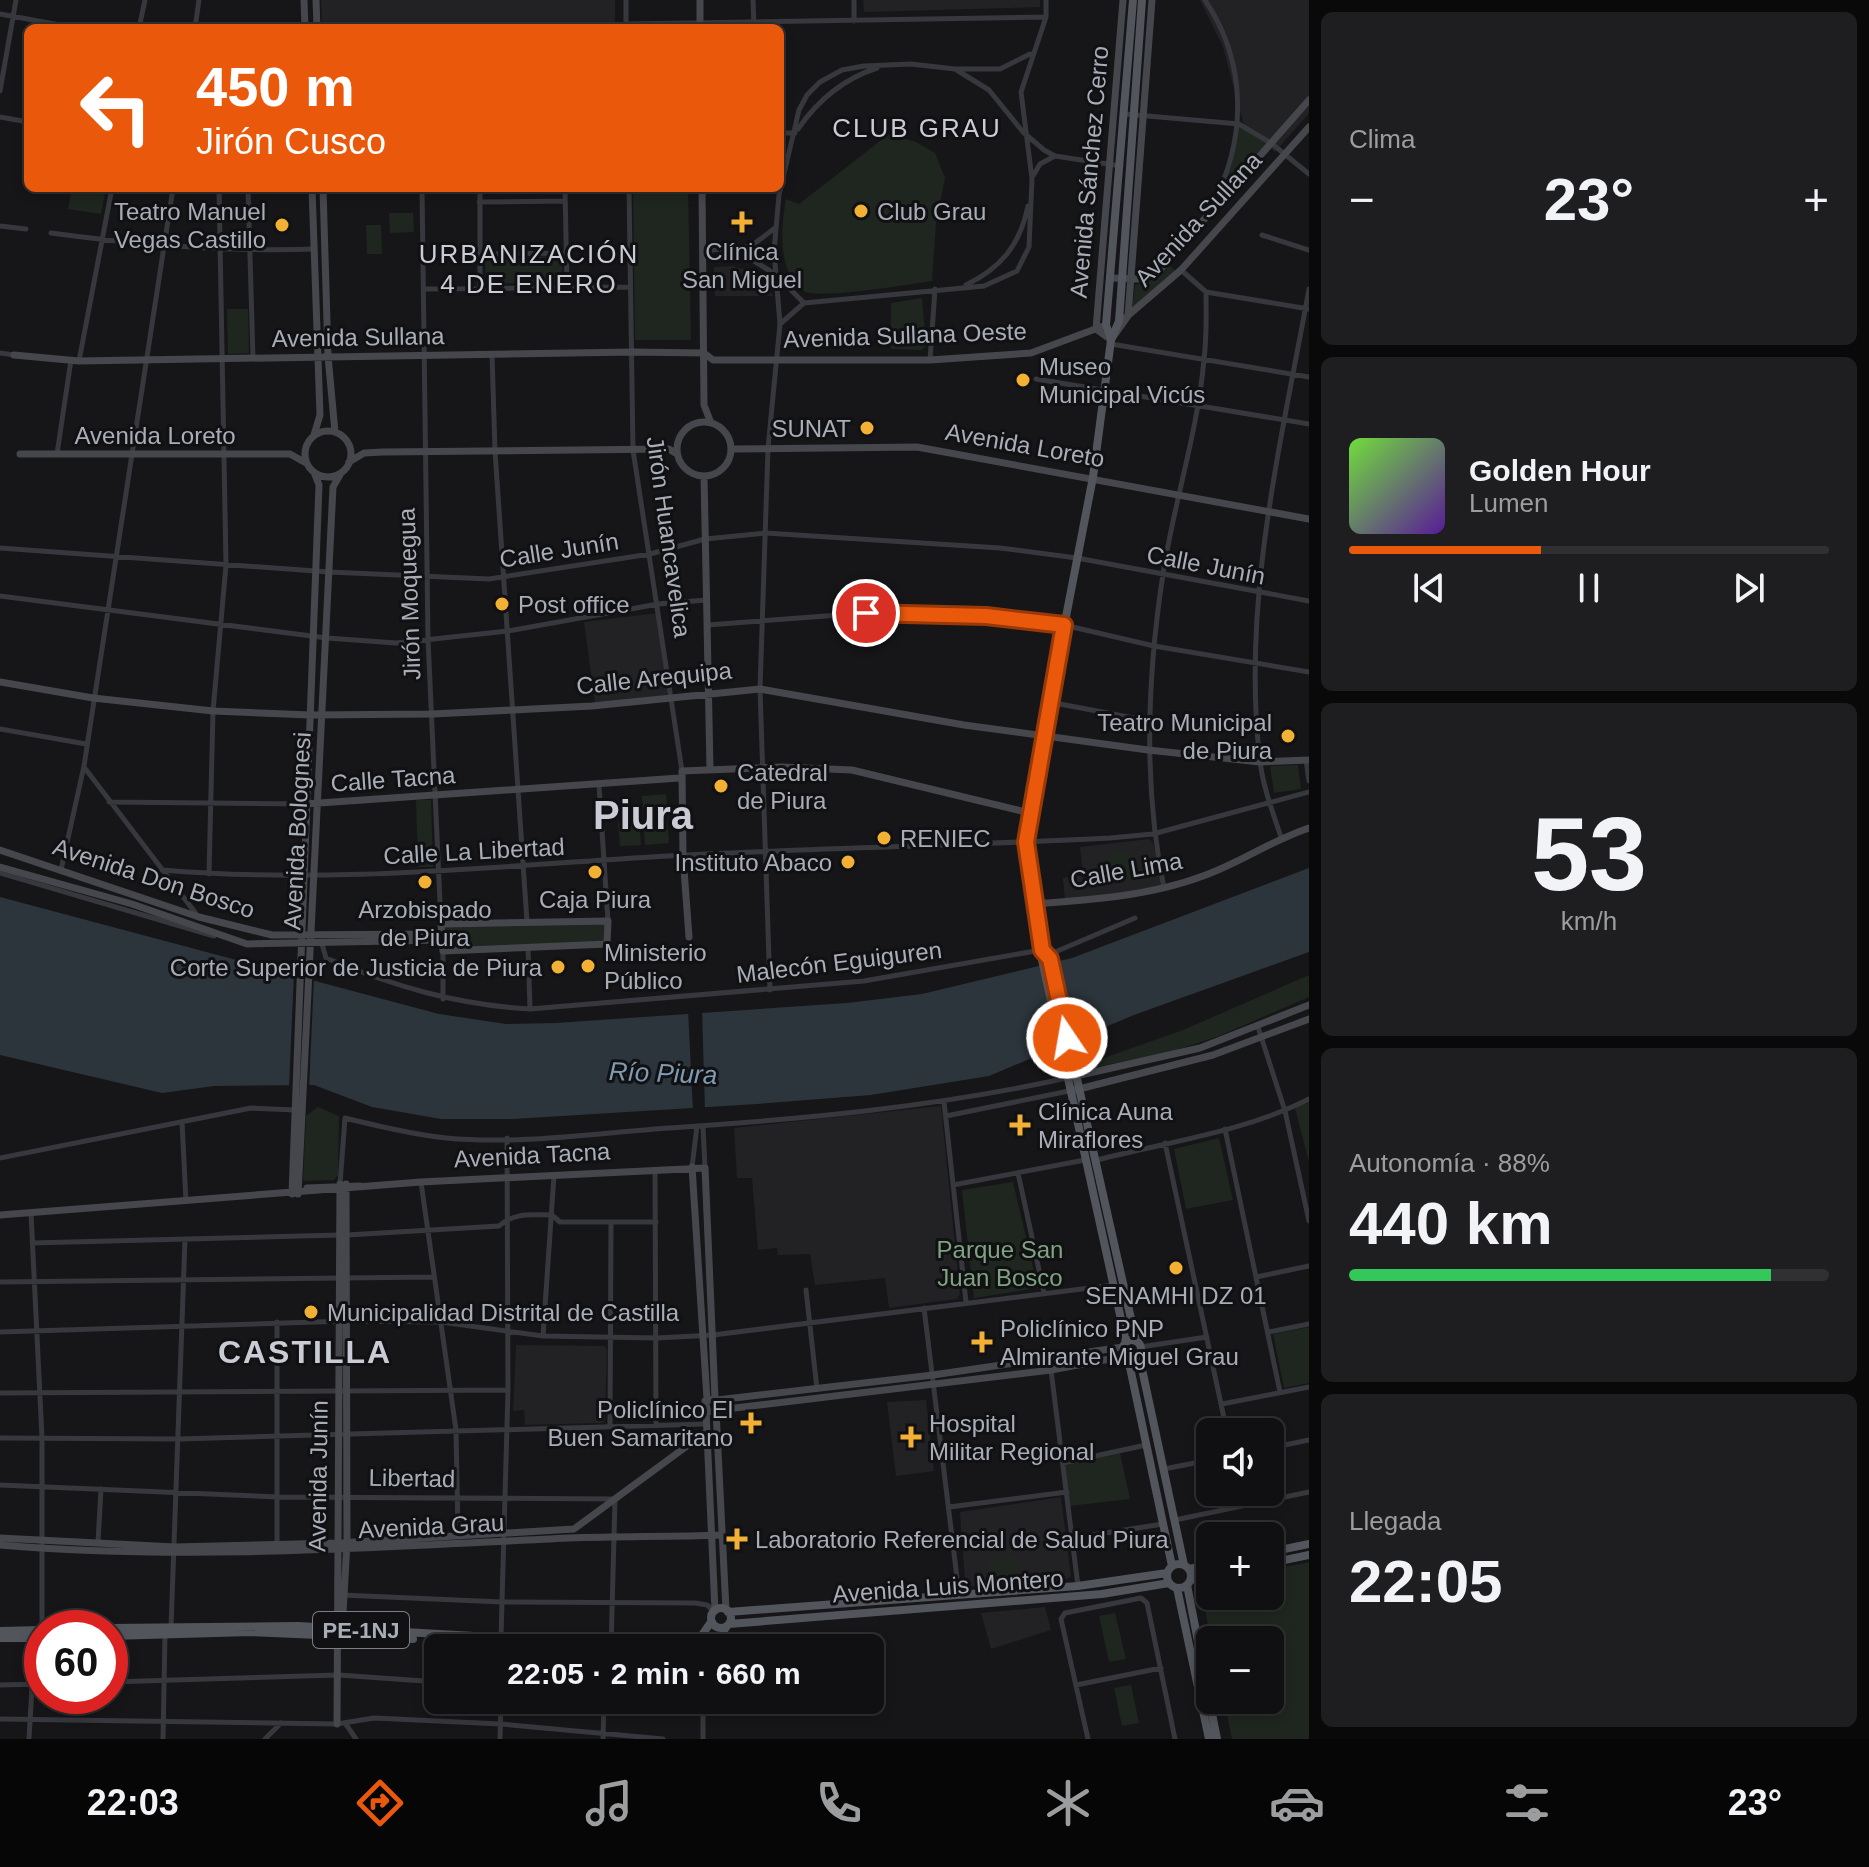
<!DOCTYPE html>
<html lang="es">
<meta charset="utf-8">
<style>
body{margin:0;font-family:Helvetica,sans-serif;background:#1e1e20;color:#f1f3f6;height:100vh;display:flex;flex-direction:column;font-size:30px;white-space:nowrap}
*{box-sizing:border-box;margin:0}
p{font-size:26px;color:#9c9d9f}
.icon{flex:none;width:44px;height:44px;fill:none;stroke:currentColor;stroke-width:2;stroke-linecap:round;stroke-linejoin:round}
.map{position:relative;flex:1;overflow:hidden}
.side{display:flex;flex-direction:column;gap:12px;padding:12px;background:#09090a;width:560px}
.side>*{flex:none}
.guide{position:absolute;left:24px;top:24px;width:760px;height:168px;border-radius:12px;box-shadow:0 4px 12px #0003,0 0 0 2px #303032;background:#ea580c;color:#fff;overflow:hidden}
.controls{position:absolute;left:1196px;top:1418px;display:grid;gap:16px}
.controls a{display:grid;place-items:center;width:88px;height:88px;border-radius:12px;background:#101012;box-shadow:0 4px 12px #0003,0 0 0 2px #303032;font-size:40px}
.speed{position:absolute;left:24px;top:1610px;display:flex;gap:16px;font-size:40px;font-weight:700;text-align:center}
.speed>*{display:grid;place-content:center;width:104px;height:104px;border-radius:50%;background:#101012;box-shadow:0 4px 12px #0003,0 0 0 2px #303032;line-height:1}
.speed .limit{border:12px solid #d22;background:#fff;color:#111}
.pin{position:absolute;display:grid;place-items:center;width:68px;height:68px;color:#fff;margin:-34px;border:4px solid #fff;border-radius:50%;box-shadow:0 2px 8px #0007}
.me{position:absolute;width:88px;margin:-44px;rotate:348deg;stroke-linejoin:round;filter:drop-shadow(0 0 6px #0008)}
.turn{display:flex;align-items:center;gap:28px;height:168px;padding:0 40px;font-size:36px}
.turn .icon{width:104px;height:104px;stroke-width:2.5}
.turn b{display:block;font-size:56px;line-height:68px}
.big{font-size:60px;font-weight:600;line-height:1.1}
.side .tile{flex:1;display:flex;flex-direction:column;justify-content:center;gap:12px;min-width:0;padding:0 28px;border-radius:12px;background:#1e1e20}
.side .dial{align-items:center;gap:0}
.dial b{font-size:104px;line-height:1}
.song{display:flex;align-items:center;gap:24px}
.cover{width:96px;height:96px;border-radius:12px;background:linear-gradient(135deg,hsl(100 70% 55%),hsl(270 70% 35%))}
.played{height:8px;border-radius:4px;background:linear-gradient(90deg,#ea580c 40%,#303032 40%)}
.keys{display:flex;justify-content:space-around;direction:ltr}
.heat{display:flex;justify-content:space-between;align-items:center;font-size:44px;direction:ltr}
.charge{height:12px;border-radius:6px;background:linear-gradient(90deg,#34c759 88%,#303032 0)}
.trip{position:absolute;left:424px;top:1634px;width:460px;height:80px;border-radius:12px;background:#101012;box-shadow:0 4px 12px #0003,0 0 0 2px #303032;font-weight:600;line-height:80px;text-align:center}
.tabs{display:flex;height:128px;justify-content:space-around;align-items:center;background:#060607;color:#9c9d9f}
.tabs .icon{width:56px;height:56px}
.tabs .selected{color:#ea580c}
.tabs b{font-size:36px;color:#f1f3f6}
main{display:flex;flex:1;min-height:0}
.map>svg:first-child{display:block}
.built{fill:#222225}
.green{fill:#1e261f}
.water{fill:#2c353c}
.pier{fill:#161618}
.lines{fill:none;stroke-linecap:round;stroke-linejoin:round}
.street{stroke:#37383d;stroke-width:5}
.secondary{stroke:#45474d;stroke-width:7}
.primary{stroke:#53555c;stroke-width:8}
.route-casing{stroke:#983908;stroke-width:20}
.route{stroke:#ea580c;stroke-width:14}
.poi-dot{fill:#f2b134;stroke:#111113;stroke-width:3}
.labels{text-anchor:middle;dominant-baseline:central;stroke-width:6;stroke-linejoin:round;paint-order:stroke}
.shield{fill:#111113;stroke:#7b7e86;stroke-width:2}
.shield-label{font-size:22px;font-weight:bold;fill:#a8adb8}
.street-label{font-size:24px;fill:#a8adb8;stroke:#111113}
.poi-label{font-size:24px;fill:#a8adb8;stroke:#111113;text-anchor:start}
.park-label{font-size:24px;fill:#7fa381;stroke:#111113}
.neighbourhood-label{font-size:26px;letter-spacing:2px;fill:#c9ccd4;stroke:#111113}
.water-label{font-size:26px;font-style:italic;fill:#7f9bb3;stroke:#111113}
.district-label{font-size:32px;font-weight:bold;letter-spacing:2px;fill:#c9ccd4;stroke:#111113}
.town-label{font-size:40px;font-weight:bold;fill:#c9ccd4;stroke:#111113}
</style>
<main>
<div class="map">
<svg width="1309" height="1739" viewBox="0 0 1309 1739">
<rect width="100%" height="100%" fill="#161618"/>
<path class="built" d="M321,0H615V28H322Z
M863,0H1040V7L864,12Z
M1200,0H1309V113L1275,152L1243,122L1223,47Z
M732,266L761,274L773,296H715L714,267Z
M658,613L670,691L666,695L595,703L584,622Z
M1149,839L1153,842L1162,885L1158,888L1065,900L1063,878L1083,875L1080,847Z
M941,1106L960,1294L957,1299L889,1308L885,1278L815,1285L810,1254L778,1255L777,1248L758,1250L752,1178H737L734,1128Z
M516,1345L604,1346L607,1350L605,1420L602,1423L525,1425L524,1410L513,1411Z
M926,1400L934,1471L896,1476L887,1402Z
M1061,1497L1071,1576L1066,1580L972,1586L965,1581L960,1512Z
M1045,1607L1051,1630L991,1649L981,1613Z"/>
<path class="green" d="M1239,124L1271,143L1203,222L1220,191Z
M889,134L916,142L935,153L945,178L936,224L932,281C910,284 818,300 804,291C777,274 781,226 786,199L799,204Z
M72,188H106L101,214L68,209Z
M633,188H688L691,340H635Z
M389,213H413L414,232L390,233Z
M366,225H381L382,254H367Z
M563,256L562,284L486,283L485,258Z
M1169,265L1176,271L1132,310L1135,285L1155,278Z
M922,298L926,346L921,350L891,349V303Z
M227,309H248L249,353L228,354Z
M1298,765L1301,789L1274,793L1270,766Z
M666,794L668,815L652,816L643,807L642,796Z
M416,800H431L433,867H418Z
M667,819L669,843L645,845L644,830L653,820Z
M631,821L640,831L641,845L620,846L618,822Z
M1131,852L1134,877L1110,880L1107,854Z
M608,921L607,944L443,951L441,924Z
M1309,975V997L1219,1036L1170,1052L1081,1070V1066L1183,1030Z
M1309,1101V1162L1295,1108Z
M318,1107L339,1116L338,1175L334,1180L303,1181L306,1116Z
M1219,1138L1233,1200L1186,1209L1174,1149Z
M1013,1182L1038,1288L974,1298L962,1190Z
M1309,1327V1383L1284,1388L1273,1334Z
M1120,1453L1130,1499L1070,1506L1065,1465Z
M1017,1557L1019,1574L989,1578L987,1561Z
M1309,1562V1739H1232L1224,1700H1270V1640H1211L1202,1594L1210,1582V1596H1270V1570Z
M1115,1613L1126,1659L1109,1662L1099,1616Z
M1131,1685L1139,1723L1122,1726L1114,1688Z"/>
<path class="water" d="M1309,868V952L1134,1015L989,1076L871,1095L757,1104L513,1119H441L372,1107L314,1085L214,1086L162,1093L0,1055V897L439,1014L506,1024L556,1023L847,1003L922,994L1072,958Z
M1214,1596H1261L1262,1599L1217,1610Z"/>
<path class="pier" d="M294,972L314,977L309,1089L289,1088Z
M702,1008L705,1111L693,1112L688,1009Z"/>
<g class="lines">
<path class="street" d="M626,0V28
M753,0L754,28
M854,0V21
M1205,0C1248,64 1247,141 1211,207
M0,14L60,25
M626,24L1046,17
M139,28L145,0
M195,28L199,0
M956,69H1000L1030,54
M0,91L16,0
M1125,114L1239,124L1271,143L1309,174
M0,117L28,122
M798,129C818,100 843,79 877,68
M780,133H795
M1033,176L1040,164L1055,156
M248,188L253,358
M422,188L428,639L441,924
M480,188V287
M565,188L567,288
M629,188L633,450L682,771
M479,202L564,201
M0,226L26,229
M51,233C139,245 225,252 314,249
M1262,235L1309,250
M736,250L775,274L804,303
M703,251L751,246L775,228
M479,254L566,253
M1181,270L1206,292L1309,309
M966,285C1001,268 1020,245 1028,206
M424,289L630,287
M780,324L804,303L984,286L1017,271L1029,247L1032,179L1021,92L1046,17V0
M1111,344L1309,377
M0,353L14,355
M492,354L495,451L527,922
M930,360L935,289
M79,361L112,188
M1036,379L1309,424
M57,454L71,360
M0,548L329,572L489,579L650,554L705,539L766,533L1000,548L1077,558L1309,601
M0,596L327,638L396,643L508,631L658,604L706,600
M707,625L866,613L986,616L1064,625L1154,646L1309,672
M1049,702L1150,721
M0,729L86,744
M1306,760L1309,781
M84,767L197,915
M599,785L608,921
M109,802L305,804
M1281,837C1273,813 1263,787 1260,761C1241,604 1281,443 1309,289
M61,870L84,766L173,188
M162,870C326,884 487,867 651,857C804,848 957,846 1110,838L1153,834L1309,792
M0,873L214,936
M209,874L213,711L226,565L219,188
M1164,888C1143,785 1147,678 1163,574C1174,502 1198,431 1204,359C1207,337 1206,314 1206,292
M322,944L326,958C393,986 457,1005 530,1009L864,981L1041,950
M528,947L530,1009
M443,951V999
M1048,955L1135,918
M770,990L760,689L768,448L780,324L774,251L779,195L799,110L807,95L820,82L842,70L864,66L911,64L955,69L989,90L1023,132L1044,150L1055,156L1121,166
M1258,1027L1285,1111L1309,1221
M944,1102L966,1302
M946,1116L1069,1091
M182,1122L186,1201
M703,1126L705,1168
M1225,1129L1280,1392
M1165,1143L1227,1432
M0,1158L251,1108L295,1110
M1097,1160C1167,1142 1244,1132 1309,1099
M692,1167L697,1126
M655,1171L656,1426
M1018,1173L1044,1293
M421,1182L456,1430L458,1534
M340,1184L345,1118C378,1126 411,1134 446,1138C519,1145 596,1133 670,1128C804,1119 935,1107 1067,1078
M953,1185L1085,1160
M31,1213L42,1438V1631
M347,1235L499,1226C514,1212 532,1215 552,1215L560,1222H656
M32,1243L339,1235
M1256,1277L1309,1266
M0,1282L433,1277
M806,1290L817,1389
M924,1308L959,1594
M277,1322V1544
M0,1332L347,1321L441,1322L543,1336L657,1338L713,1335L1114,1285
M1269,1332L1309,1324
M543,1336L554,1175
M1140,1347L1207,1337
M1051,1370L1078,1586
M0,1393L508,1390
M1222,1404L1309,1387
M610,1427L611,1224
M0,1438L179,1439L706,1424
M1270,1448L1309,1440
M1063,1463L1146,1445
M1164,1469L1210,1460
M0,1485L279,1497L615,1499L611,1648
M949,1507L1067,1492
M1175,1520L1309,1492
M1073,1538L1163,1524
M98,1542L101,1489
M342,1595L502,1602L695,1603L707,1605L714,1611
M501,1637L508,1390L507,1138
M110,1682L339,1675L438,1682
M0,1685L42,1684
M1076,1685L1161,1668
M674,1700L703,1703
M0,1719L337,1724L374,1718L501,1724L663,1739
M345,1723L356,1739
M29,1739L35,1635
M163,1739L165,1634L171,1627L185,1239
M265,1739L281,1723
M500,1739L501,1700
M603,1739L604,1700
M703,1739V1700
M1088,1739L1061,1619L1065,1613L1141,1598L1147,1603L1175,1739"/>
<path class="secondary" d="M304,0L305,28
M316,0L317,28
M700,0V28
M1123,0L1096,329L1111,340L1128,316L1152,0
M312,188L320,415L314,435
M323,188L328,356L335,432
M702,188L704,405L711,423
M1111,278L1140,279L1157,273L1309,100
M1125,318L1181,270L1309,127
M14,355L79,361L632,352L704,353L713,360H930L1031,353L1106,325
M677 449a27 27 0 1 1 54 0a27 27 0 1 1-54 0Z
M305 454a23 23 0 1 1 46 0a23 23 0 1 1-46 0Z
M731,449L917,447L1309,519
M20,454H290L306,463
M349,462L364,453L383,452L669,449L677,454
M704,476L710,768
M0,682L93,698L213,711L310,715L433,714L592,706L760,689L964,725L1148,750L1260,762L1309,760
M305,804L679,778
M0,850L199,917L272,935L442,934
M0,867L132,904L247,944L442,940
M1034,904C1090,900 1150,896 1203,876C1240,863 1272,840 1309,828
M608,921L607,944L443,951L441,924Z
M689,937L683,856L682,771L782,767L852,770L1030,813
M1067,1078L1200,1048L1309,1005
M1075,1090L1213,1055L1309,1019
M692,1167L707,1399
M307,1188L360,1186
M292,1194L319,485L314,472
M298,1194L333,487L341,473
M0,1215L421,1182L705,1168L715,1399L719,1406L716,1411L708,1412L705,1401L715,1399
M717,1400L933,1375L1123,1347
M718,1410L1051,1370L1126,1356
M706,1411L715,1611
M716,1411L726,1610
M0,1538L175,1547L338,1543L574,1529L706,1432
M0,1545C190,1561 379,1547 569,1538C620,1536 670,1537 721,1535
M342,1632L347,1542L346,1184
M337,1724L340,1184"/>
<path class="primary" d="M1111,339L1106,325L1133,0
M1042,950L1050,959L1136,1341
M1123 1349a9 9 0 1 1 18 0a9 9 0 1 1-18 0Z
M1126,1342L1042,960L1026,842L1043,736L1093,477L1111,340L1119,321L1142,0
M1139,1355L1184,1565
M1128,1358L1172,1566
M1270,1552L1309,1544
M1270,1563L1309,1555
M1167 1576a12 12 0 1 1 24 0a12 12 0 1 1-24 0Z
M1189,1569L1210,1565
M1191,1580L1210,1576
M1187,1585L1217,1739
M1177,1588L1209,1739
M711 1618a10 10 0 1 1 20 0a10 10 0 1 1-20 0Z
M728,1612L1078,1586L1167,1573
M729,1624L1102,1594L1169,1583
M110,1628L298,1626L600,1643L610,1648
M0,1631L42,1630
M110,1636L251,1632L413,1639
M0,1638H42
M431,1640L567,1648
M693,1648L711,1622
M712,1648L727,1626"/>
</g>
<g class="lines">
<g class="route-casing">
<path id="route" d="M866,613L986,616L1064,625L1026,842L1042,950L1050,959L1067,1038"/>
</g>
<use href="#route" class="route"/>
</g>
<g class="poi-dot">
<circle cx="861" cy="211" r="8"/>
<path d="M738 210h8v8h8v8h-8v8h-8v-8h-8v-8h8z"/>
<circle cx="282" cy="225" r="8"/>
<circle cx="1023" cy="380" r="8"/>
<circle cx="867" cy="428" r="8"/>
<circle cx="502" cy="604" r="8"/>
<circle cx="1288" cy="736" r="8"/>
<circle cx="721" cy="786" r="8"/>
<circle cx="884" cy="838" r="8"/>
<circle cx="848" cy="862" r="8"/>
<circle cx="595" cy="872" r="8"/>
<circle cx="425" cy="882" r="8"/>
<circle cx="588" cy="966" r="8"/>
<circle cx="558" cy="967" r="8"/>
<path d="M1016 1113h8v8h8v8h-8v8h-8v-8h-8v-8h8z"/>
<circle cx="1176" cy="1268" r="8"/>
<circle cx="311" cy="1312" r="8"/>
<path d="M978 1330h8v8h8v8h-8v8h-8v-8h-8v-8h8z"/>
<path d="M747 1411h8v8h8v8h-8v8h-8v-8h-8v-8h8z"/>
<path d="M907 1425h8v8h8v8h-8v8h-8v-8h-8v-8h8z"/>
<path d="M733 1527h8v8h8v8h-8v8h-8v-8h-8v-8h8z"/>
</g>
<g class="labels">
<rect class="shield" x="313" y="1612" width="96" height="36" rx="6"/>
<g class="shield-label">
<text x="361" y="1630">PE-1NJ</text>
</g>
<g class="street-label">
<text transform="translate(1089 172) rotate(-85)">Avenida Sánchez Cerro</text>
<text transform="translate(1198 219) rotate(-47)">Avenida Sullana</text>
<text transform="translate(905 335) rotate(-2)">Avenida Sullana Oeste</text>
<text transform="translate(358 337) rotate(-1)">Avenida Sullana</text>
<text x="155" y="435">Avenida Loreto</text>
<text transform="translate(1025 445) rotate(10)">Avenida Loreto</text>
<text transform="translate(669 537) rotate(82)">Jirón Huancavelica</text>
<text transform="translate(559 550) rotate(-9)">Calle Junín</text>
<text transform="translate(1206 565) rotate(11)">Calle Junín</text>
<text transform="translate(409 594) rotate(-92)">Jirón Moquegua</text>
<text transform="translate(654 678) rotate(-6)">Calle Arequipa</text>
<text transform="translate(393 779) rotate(-4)">Calle Tacna</text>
<text transform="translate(297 831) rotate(-87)">Avenida Bolognesi</text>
<text transform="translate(474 851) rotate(-3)">Calle La Libertad</text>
<text transform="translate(1126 870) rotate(-10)">Calle Lima</text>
<text transform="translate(154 878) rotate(18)">Avenida Don Bosco</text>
<text transform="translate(839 962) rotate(-7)">Malecón Eguiguren</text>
<text transform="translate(532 1155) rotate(-3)">Avenida Tacna</text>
<text transform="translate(318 1476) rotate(-89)">Avenida Junín</text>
<text transform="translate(412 1478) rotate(1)">Libertad</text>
<text transform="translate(431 1526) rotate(-3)">Avenida Grau</text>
<text transform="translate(948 1586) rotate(-4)">Avenida Luis Montero</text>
</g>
<g class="poi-label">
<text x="266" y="211" text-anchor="end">Teatro Manuel<tspan x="266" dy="28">Vegas Castillo</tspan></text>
<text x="877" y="211">Club Grau</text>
<text x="742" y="251" text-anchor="middle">Clínica<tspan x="742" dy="28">San Miguel</tspan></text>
<text x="1039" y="366">Museo<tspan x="1039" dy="28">Municipal Vicús</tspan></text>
<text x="851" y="428" text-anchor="end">SUNAT</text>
<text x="518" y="604">Post office</text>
<text x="1272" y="722" text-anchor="end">Teatro Municipal<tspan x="1272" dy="28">de Piura</tspan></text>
<text x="737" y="772">Catedral<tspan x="737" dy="28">de Piura</tspan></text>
<text x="900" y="838">RENIEC</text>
<text x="832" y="862" text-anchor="end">Instituto Abaco</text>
<text x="595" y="899" text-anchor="middle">Caja Piura</text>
<text x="425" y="909" text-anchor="middle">Arzobispado<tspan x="425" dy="28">de Piura</tspan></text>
<text x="604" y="952">Ministerio<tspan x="604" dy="28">Público</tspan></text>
<text x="542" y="967" text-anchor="end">Corte Superior de Justicia de Piura</text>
<text x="1038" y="1111">Clínica Auna<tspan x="1038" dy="28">Miraflores</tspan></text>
<text x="1176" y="1295" text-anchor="middle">SENAMHI DZ 01</text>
<text x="327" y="1312">Municipalidad Distrital de Castilla</text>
<text x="1000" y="1328">Policlínico PNP<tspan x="1000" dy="28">Almirante Miguel Grau</tspan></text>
<text x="733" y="1409" text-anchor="end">Policlínico El<tspan x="733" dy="28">Buen Samaritano</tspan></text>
<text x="929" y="1423">Hospital<tspan x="929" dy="28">Militar Regional</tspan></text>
<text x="755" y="1539">Laboratorio Referencial de Salud Piura</text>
</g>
<g class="park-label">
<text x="1000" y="1249">Parque San<tspan x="1000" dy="28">Juan Bosco</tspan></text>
</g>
<g class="neighbourhood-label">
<text x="917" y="128">CLUB GRAU</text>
<text x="529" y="254">URBANIZACIÓN<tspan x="529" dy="30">4 DE ENERO</tspan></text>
</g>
<g class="water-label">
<text transform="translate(663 1073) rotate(2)">Río Piura</text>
</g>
<g class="district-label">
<text x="305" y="1352">CASTILLA</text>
</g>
<g class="town-label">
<text x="643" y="815">Piura</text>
</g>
</g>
</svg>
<div class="controls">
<a><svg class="icon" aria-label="sound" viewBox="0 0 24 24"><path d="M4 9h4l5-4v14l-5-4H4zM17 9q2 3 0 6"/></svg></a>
<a>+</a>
<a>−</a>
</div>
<div class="speed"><div class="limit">60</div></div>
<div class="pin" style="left:866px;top:613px;background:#d93025"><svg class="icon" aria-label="arrive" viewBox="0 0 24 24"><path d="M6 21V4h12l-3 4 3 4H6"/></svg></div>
<svg class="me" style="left:1067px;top:1038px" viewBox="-20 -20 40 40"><circle r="17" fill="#ea580c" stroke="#fff" stroke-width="3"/><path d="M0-11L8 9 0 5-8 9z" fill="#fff"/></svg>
<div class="trip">22:05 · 2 min · 660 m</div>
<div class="guide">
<div class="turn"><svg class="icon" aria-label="left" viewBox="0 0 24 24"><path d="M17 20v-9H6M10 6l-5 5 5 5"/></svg><div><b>450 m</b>Jirón Cusco</div></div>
</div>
</div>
<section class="side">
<div class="tile"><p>Clima</p>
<div class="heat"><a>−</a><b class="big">23°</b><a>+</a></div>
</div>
<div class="tile">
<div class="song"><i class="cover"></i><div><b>Golden Hour</b><p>Lumen</p></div></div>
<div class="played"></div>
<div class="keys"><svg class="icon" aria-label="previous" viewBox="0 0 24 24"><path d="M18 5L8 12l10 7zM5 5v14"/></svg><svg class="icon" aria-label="pause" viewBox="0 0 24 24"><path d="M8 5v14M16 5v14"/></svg><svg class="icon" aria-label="next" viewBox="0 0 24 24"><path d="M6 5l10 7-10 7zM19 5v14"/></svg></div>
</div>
<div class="tile dial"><b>53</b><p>km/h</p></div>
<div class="tile"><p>Autonomía · 88%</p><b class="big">440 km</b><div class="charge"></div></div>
<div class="tile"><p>Llegada</p><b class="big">22:05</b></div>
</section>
</main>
<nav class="tabs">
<b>22:03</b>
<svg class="icon selected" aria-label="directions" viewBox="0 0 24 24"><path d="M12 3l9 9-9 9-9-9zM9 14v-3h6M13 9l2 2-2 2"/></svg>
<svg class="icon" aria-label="music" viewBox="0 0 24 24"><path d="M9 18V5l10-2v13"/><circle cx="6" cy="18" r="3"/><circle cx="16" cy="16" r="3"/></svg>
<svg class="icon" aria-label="phone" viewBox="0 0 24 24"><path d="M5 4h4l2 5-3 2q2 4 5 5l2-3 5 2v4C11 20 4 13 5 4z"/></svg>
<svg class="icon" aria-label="climate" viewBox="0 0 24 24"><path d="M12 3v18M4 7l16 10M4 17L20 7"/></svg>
<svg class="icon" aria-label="car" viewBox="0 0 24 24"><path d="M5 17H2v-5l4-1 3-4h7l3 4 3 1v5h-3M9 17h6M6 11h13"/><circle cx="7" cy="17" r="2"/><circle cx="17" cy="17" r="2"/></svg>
<svg class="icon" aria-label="filters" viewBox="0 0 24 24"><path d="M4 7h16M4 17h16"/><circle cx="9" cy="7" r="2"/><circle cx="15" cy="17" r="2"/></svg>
<b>23°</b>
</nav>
